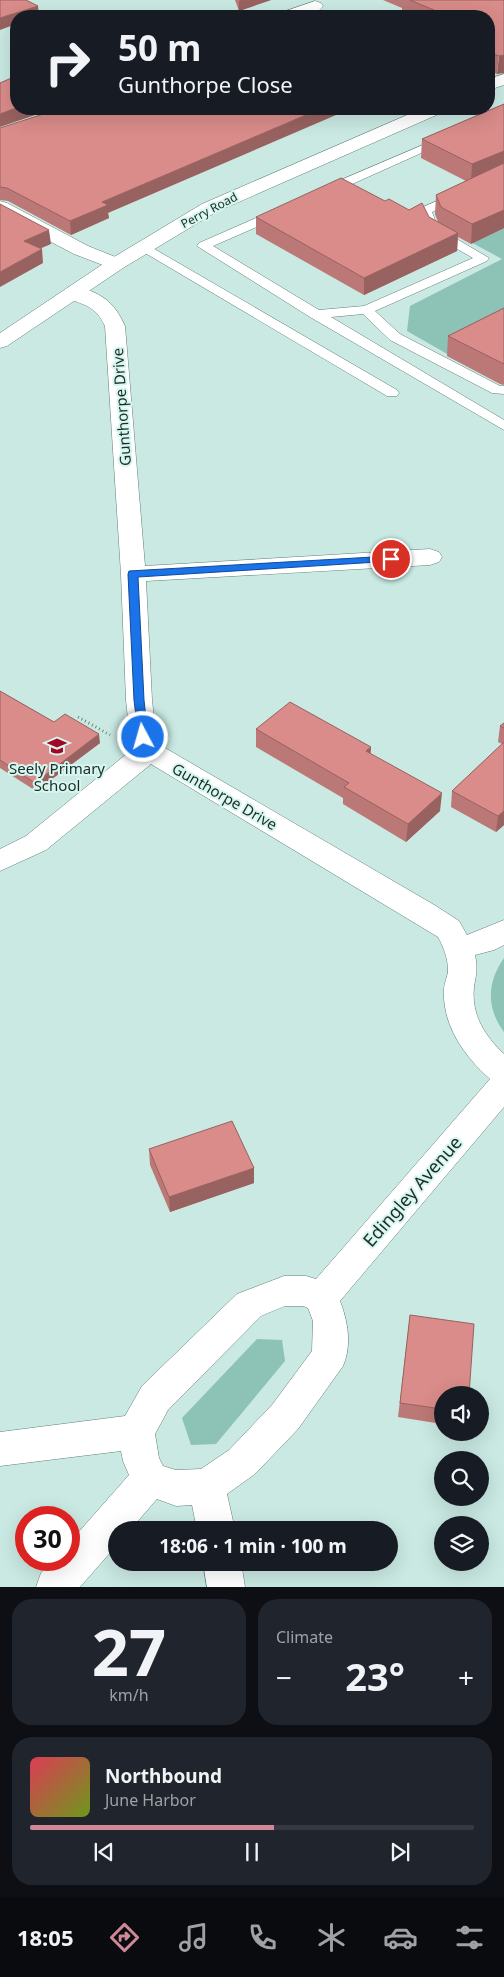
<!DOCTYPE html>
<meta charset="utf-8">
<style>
body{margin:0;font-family:"Noto Sans",sans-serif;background:#20242c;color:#f1f3f6;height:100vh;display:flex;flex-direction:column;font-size:19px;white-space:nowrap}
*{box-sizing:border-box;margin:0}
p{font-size:16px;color:#9ea1a6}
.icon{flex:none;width:28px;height:28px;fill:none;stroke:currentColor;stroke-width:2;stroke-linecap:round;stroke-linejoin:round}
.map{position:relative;height:1587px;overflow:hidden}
.panel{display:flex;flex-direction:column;gap:12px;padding:12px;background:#0d0f14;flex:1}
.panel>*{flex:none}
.guide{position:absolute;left:10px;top:10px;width:485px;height:105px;border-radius:20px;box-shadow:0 5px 20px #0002;background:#171b24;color:#f1f3f6;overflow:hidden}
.tools{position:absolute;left:434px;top:1386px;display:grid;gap:10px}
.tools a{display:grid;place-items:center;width:55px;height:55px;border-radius:50%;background:#171b24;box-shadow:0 5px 20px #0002;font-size:25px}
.speed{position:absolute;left:15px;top:1506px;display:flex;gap:10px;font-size:25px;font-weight:700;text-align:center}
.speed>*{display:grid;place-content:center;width:65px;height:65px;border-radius:50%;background:#171b24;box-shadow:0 5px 20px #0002;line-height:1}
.speed .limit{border:8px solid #d22;background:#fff;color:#111}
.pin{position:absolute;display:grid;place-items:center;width:42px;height:42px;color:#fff;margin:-21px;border:2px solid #fff;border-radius:50%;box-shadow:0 1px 5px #0007}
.me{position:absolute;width:55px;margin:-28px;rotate:354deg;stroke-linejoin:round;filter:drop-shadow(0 0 4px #0008)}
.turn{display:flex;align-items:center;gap:18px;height:105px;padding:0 25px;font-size:22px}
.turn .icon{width:65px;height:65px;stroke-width:2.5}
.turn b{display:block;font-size:35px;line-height:42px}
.big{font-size:38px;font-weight:700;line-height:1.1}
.panel .card{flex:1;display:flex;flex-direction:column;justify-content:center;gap:8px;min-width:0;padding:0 18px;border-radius:20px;background:#20242c}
.panel .dial{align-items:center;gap:0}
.dial b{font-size:65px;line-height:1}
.song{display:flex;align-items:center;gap:15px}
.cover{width:60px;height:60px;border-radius:8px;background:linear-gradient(135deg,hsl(350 70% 55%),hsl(80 70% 35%))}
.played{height:5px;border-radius:2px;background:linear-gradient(90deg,#ce8898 55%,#363941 55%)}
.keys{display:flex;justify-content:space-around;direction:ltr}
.heat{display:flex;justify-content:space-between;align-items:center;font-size:28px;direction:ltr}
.panel .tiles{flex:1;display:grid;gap:12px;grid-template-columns:1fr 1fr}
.card:last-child{grid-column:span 2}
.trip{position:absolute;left:108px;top:1521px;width:290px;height:50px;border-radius:25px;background:#171b24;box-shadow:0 5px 20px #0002;font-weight:700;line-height:50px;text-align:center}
.tabs{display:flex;height:80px;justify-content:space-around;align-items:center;background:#090b0e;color:#9ea1a6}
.tabs .icon{width:35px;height:35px}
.tabs .selected{color:#ce8898}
.tabs b{font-size:22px;color:#f1f3f6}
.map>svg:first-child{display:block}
.green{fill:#8dc2b7}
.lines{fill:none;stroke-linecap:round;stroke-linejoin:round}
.lane-casing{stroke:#62807a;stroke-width:1}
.street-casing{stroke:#62807a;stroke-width:1}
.secondary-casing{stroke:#62807a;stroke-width:1}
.path{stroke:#708681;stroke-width:3;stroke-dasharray:1 3;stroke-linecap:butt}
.lane{fill:#fff;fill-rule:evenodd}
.street{fill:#fff;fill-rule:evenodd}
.secondary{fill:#fff;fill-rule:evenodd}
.wall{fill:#bb7876}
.shaded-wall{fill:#986260}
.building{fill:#d98c89;stroke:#986260}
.route{fill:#1a73e8;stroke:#114b97}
.labels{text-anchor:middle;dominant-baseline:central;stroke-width:4;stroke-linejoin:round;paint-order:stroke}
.far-street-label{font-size:12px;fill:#1e2a27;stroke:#d6f7ef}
.street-label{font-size:15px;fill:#1e2a27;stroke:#d6f7ef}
.poi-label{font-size:15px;fill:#1e2a27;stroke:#d6f7ef}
.near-street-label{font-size:18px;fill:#1e2a27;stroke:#d6f7ef}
</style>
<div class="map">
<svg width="504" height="1587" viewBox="0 0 504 1587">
<rect width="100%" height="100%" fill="#c9e9e2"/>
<path class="green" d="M504,221V327L449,355L407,331L410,306L502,259L443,227Z
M504,958V1032C486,1008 487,982 504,958Z
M257,1339L282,1340L285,1361L216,1444L191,1445L182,1418Z"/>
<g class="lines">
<g class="lane-casing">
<path id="lane" d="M444,136L448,137L450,139L448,141L330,194L326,195L320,191L322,188Z
M455,193L459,194L461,197L459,200L432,212L438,228L489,258L487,261L375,311L400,334L500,386H504V394L492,393L390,340L363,314L331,317L504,420V430L310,317L197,246L199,243L274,210H282L284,213L282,216L213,246L319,310L364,306L473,258L429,233L419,211L421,208Z
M144,243L397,390L399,393L397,396H387L140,250L138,247Z"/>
</g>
<g class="street-casing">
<path id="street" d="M315,1L321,3L323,6C315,18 293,17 281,16L283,12Z
M0,201L7,203L88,246L123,260L126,264L123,268L116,270L74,254L0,215Z
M74,286C100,292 114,301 125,326L145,566L430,549L439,552L442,557L439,562L430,565L146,581L152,700L156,737L160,745L436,906L459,921L467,935L504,920V945L494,950L475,955C478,969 476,974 474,987C471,1015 485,1036 504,1054V1107L340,1301C348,1322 352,1345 343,1366L298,1429L255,1474L227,1494L235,1530H197L192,1505L176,1506L157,1499L130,1530H116V1546L80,1587H36L41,1573L53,1560H69V1543L129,1475L123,1461L121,1451L0,1466V1432L125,1416L142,1386L237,1294L284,1276H306L316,1279L490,1079C464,1056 442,1025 444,989C444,983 448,976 448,970C448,958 443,946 438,937L151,764L46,850L0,871V849L26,836L134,748L130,737L126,700L121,574L105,326C92,298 75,308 64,292L67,288ZM285,1306H303L308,1308L313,1321L312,1351L272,1405L229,1450L201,1469L176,1470L163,1466L159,1458L155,1434L168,1410L261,1316Z
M203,1562H241L245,1587H207Z"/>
</g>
<g class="secondary-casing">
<path id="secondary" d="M504,74V85L489,90V79Z
M421,109H444L441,113L216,212L123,268L7,346L0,348V333L109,260L202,204Z"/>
</g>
<path class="path" d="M78,717L110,735"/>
<use href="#lane" class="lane"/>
<use href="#street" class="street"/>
<use href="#secondary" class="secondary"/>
</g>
<path class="wall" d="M235,0H271L239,11Z
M383,0H504L497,74L489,71V16H406L402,15V8Z
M504,104V228L471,244L458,237L457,251L364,295L256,234V217L385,201L429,217L438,222L435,214L436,195L466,181L421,158L422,139Z
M0,128L108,213L109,218L71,235L8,201L0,200Z
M504,308V385L500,384L447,356L448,336Z
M0,691L54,722L100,743L36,791L0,768Z
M504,723V825L496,832L451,807L452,791L502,744L498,742L500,726Z
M256,729L371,747L370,753L440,811L406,842L343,804V798L256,747Z
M149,1149L254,1183L170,1212L150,1165Z
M410,1315L442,1395V1424L398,1417Z"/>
<path class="shaded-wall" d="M241,0H271L239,11V1Z
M38,6L39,16H16V24L0,30V18Z
M504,55V73L497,74L499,56Z
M16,108V109H53L0,127V114Z
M320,109H350L108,213L109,218L71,235L70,221L102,202Z
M504,151V169L471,183L472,164Z
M504,210V228L471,244L472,224Z
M49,230L51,244L25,255L24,241Z
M458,233L457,251L364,295V278Z
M42,249L43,263L0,287V272Z
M99,734L100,743L36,791L35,783Z
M371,747L370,764L366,751Z
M442,793L440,811L406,842L408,824Z
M504,811V825L496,832L498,816Z
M254,1168V1183L170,1212L169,1197Z"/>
<path class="building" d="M0,0H26L38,6L0,18Z
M410,0H504V55L499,56L489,52V16H448Z
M16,76V108L0,114V83Z
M504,104V151L472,164L422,139Z
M59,109H320L102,202L108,205L70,221L7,188L0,187V128Z
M504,163V210L472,224L441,207L436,195Z
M341,178L385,201L389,199L409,210L422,203L429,217L458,233L364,278L256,217Z
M0,204L49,230L24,241L42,249L0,272Z
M504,308V364L448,336Z
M0,691L54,722L65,714L99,734L35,783L0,760Z
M290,702L371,747L366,751L442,793L408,824L344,787L349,783L256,729Z
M504,723V728L500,726Z
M504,742V811L498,816L452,791Z
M232,1121L254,1168L169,1197L149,1149Z
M410,1315L474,1324L469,1395H442V1409L400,1403Z"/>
<path class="route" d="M391,556L396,559L394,561L138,577L144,700L148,737L147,740H139L134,700L128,574L129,571Z"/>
<defs>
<g id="school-bare" transform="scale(1.5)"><path d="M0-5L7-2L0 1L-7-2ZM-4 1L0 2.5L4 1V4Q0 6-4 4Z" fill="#a30624" stroke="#d6f7ef" stroke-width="2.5" paint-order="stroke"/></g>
</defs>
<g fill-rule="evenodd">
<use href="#school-bare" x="57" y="746"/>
</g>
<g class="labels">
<g class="far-street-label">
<text transform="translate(209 210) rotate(-28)">Perry Road</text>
</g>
<g class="street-label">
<text transform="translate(121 407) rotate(-94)">Gunthorpe Drive</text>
<text transform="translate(225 796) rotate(30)">Gunthorpe Drive</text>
</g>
<g class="poi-label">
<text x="57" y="768">Seely Primary<tspan x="57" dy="17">School</tspan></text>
</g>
<g class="near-street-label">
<text transform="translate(412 1191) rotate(-49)">Edingley Avenue</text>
</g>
</g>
</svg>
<div class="tools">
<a><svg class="icon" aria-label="sound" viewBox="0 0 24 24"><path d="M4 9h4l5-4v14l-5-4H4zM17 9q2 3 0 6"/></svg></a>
<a><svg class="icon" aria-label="search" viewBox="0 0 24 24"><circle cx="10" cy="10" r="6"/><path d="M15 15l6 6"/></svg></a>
<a><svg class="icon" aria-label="layers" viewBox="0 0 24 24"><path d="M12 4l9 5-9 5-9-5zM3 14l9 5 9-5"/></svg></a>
</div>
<div class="speed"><div class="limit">30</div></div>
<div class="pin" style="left:391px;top:559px;background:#d93025"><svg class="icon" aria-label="arrive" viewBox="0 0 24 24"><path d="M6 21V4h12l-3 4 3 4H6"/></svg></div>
<svg class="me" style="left:143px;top:737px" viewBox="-20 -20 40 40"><circle r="17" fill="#1a73e8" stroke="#fff" stroke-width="3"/><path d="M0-11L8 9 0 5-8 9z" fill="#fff"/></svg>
<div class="trip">18:06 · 1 min · 100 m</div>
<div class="guide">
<div class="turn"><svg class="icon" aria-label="right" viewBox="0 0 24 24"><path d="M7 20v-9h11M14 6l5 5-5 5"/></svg><div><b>50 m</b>Gunthorpe Close</div></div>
</div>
</div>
<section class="panel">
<div class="tiles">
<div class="card dial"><b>27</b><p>km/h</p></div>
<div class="card"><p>Climate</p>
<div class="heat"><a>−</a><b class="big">23°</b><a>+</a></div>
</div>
<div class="card">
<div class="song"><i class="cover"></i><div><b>Northbound</b><p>June Harbor</p></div></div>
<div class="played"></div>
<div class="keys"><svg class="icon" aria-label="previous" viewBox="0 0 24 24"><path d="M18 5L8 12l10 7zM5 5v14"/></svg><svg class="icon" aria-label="pause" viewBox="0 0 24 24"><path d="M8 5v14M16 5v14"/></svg><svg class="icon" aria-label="next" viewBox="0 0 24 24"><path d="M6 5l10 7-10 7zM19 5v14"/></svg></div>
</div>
</div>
</section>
<nav class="tabs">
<b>18:05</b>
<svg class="icon selected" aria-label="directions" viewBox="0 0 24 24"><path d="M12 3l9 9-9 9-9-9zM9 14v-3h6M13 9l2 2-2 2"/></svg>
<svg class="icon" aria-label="music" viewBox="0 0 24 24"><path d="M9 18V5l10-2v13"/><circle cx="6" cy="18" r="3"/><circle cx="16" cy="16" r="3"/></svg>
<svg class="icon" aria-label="phone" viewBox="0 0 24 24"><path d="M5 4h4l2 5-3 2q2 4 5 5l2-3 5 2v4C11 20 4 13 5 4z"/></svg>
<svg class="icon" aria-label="climate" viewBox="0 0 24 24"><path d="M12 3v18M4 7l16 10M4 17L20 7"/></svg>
<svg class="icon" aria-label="car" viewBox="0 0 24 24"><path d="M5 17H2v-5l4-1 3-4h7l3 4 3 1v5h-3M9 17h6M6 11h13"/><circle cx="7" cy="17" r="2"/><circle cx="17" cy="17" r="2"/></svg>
<svg class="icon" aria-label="filters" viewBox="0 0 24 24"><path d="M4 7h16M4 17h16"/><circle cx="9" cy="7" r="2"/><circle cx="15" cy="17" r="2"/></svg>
</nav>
